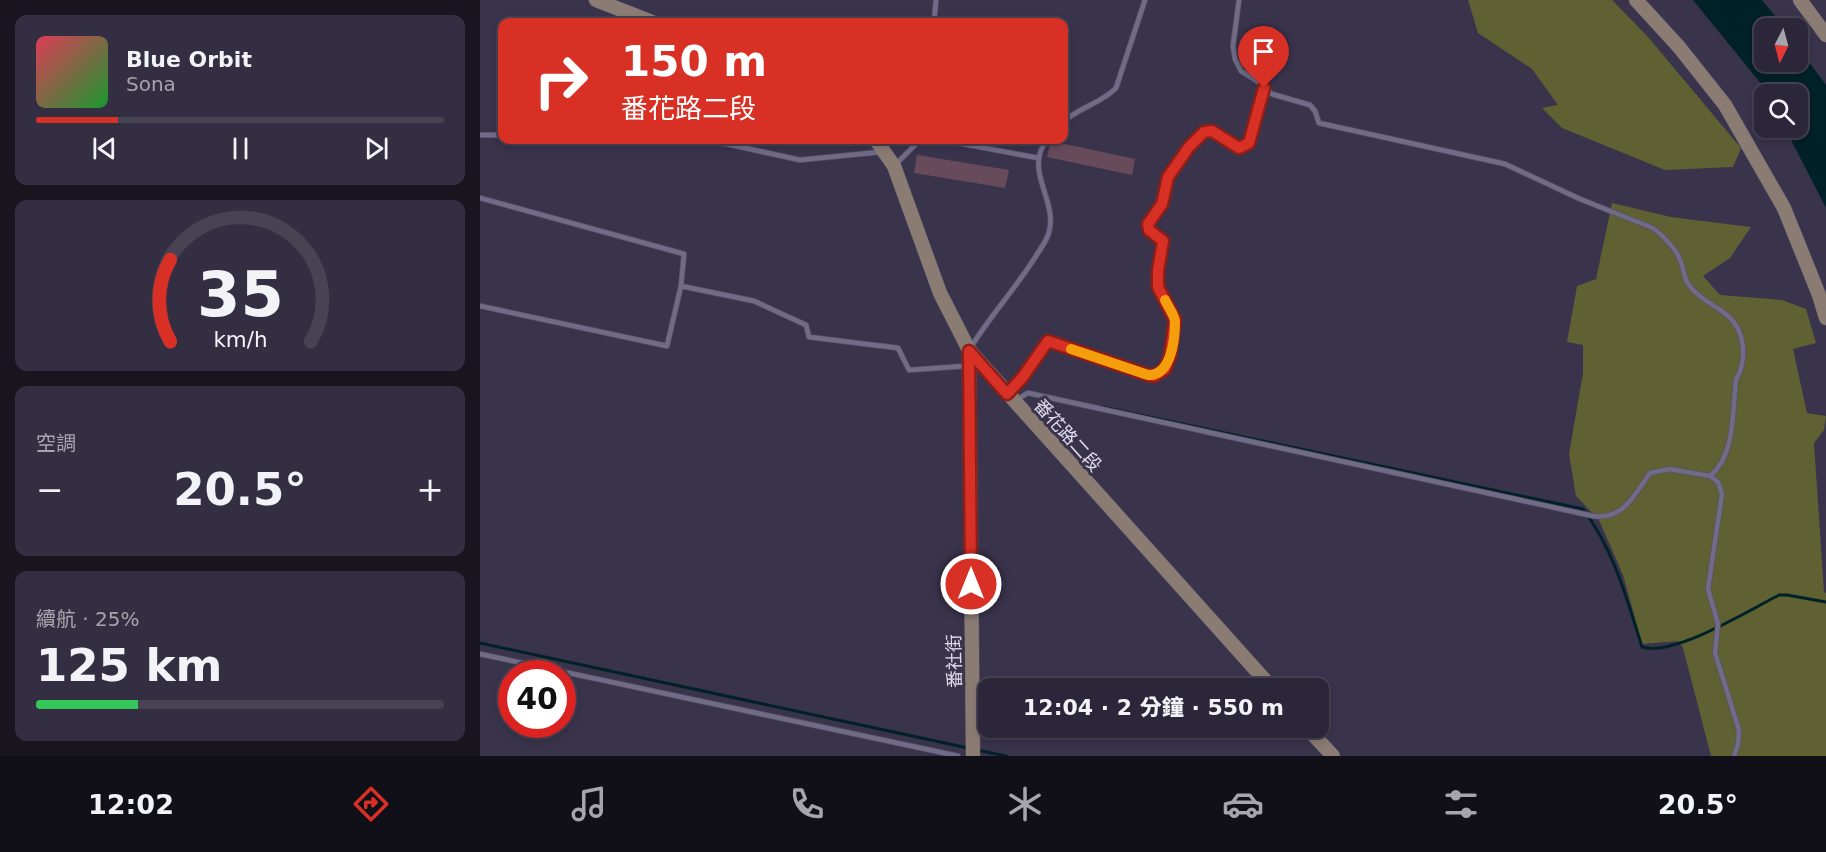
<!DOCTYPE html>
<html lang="zh-TW">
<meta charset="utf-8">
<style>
body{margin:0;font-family:"DejaVu Sans","Noto Sans TC",sans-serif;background:#332e41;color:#f1f3f6;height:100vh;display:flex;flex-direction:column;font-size:22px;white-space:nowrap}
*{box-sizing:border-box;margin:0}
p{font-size:20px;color:#a6a5ae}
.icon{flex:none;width:33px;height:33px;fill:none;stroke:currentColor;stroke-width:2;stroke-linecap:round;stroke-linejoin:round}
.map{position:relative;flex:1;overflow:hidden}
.side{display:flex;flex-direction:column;gap:15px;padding:15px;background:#18151f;width:480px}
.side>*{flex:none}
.top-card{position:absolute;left:18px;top:18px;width:570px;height:126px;border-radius:12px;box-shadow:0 3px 9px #0003,0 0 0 2px #474353;background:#d93025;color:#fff;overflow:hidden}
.needle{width:39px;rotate:186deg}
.controls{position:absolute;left:1274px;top:18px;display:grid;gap:12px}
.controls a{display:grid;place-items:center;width:54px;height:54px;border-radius:12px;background:#2b2639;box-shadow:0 3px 9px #0003,0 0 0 2px #474353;font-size:30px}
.speed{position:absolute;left:18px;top:660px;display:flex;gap:12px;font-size:30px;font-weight:700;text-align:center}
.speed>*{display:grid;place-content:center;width:78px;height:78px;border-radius:50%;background:#2b2639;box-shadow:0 3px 9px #0003,0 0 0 2px #474353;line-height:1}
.speed .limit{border:9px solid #d22;background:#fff;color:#111}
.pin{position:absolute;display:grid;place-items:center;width:51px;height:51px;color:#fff;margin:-62px -26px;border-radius:50% 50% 50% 0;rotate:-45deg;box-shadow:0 0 6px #0007}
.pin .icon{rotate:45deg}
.me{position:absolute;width:66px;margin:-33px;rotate:0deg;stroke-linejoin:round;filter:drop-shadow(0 0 4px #0008)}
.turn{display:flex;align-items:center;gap:21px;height:126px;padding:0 24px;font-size:27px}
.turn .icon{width:78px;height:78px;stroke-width:2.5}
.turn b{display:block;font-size:42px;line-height:51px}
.big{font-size:45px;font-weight:800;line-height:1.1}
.side .tile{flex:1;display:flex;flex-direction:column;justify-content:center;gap:9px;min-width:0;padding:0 21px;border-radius:12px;background:#332e41}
.side .dial{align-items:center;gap:0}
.dial svg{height:156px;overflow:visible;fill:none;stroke:#474353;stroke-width:7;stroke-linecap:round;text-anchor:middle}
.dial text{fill:#f1f3f6;stroke:none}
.song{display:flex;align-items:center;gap:18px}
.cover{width:72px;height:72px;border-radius:9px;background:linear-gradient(135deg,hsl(350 70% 55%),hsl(130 70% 35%))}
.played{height:6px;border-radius:3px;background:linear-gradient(90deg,#d93025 20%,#474353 20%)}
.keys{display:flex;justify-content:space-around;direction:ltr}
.heat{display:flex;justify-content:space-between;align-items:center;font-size:33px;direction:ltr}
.charge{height:9px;border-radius:4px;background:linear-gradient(90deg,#34c759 25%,#474353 0)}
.trip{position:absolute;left:498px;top:678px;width:351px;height:60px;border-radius:12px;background:#2b2639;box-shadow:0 3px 9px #0003,0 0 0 2px #474353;font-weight:800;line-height:60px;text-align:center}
.dock{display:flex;height:96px;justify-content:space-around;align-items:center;background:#110f17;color:#a6a5ae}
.dock .icon{width:42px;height:42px}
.dock .active{color:#d93025}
.dock b{font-size:27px;color:#f1f3f6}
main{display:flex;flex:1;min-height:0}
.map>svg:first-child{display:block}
.green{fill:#5f6132}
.water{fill:#002128}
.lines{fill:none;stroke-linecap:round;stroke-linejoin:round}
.stream{stroke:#002128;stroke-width:3}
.building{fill:#674b5b}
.lane-casing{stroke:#565167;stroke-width:6}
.secondary-casing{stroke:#565167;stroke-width:15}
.lane{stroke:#716b88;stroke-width:4.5}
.secondary{stroke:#8b7c73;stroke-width:14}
.route-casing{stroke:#8d1f18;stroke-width:15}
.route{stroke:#d93025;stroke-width:10}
.slow{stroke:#f59e0b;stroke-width:10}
.labels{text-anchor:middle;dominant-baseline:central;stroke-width:6;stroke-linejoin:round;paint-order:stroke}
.street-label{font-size:18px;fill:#e0ddee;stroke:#39334c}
</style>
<main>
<section class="side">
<div class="tile">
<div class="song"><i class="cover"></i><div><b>Blue Orbit</b><p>Sona</p></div></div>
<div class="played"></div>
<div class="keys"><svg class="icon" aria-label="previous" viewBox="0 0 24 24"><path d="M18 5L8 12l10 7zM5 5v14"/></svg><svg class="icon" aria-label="pause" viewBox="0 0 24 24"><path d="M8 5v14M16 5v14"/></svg><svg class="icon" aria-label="next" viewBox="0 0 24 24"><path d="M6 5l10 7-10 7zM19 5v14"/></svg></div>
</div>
<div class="tile dial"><svg viewBox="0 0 100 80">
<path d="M14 69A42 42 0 1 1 86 69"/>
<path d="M14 69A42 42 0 0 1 14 27" stroke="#d93025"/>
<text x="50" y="56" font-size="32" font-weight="700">35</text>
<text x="50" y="72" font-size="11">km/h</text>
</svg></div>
<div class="tile"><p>空調</p>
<div class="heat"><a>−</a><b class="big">20.5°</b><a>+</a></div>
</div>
<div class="tile"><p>續航 · 25%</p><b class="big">125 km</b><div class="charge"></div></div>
</section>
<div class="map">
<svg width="1346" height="756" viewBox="0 0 1346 756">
<rect width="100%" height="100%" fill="#39334c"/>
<path class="green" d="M988,0H1132L1168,37L1261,148L1253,167L1185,170L1082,128L1062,108L1078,105L1052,69L998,33Z
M1132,203L1191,217L1271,227L1250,258L1223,276L1240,295L1302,300L1326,309L1336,343L1313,349L1327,413L1346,416L1344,430L1334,443L1344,592L1346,593V756H1231L1203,648L1198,641L1162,644L1143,575L1119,520L1096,496L1089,454L1103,373V345L1087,342L1097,286L1116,279Z"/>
<path class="water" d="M1213,0H1282L1305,28H1284V62H1317V46L1346,85V208L1305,128H1317V94H1288L1283,86Z"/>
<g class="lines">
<path class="stream" d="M622,407L1103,509C1134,550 1147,599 1162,647C1193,657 1270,610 1299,595H1307L1346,602
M0,643L488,748
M497,750L526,756"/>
</g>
<path class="building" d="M571,141L655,159L652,175L567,157Z
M437,155L529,170L525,188L434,173Z"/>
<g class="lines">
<g class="lane-casing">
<path id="lane" d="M759,0L753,46L755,59L761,71L774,79L792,94L830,105L835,111L839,123L1025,164L1100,199L1173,228C1185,237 1198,251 1202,265C1204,271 1204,277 1207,282C1217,298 1233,304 1247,315C1266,330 1267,361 1256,380C1252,411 1256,455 1230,476
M454,22L456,0
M584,121C599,108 623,102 636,88L665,0
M0,135H22
M213,140L247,144L320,160L400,152
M462,140L558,158
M416,164L440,140
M0,198L204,254L201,286
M0,306L187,346L201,286L274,301L326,325L329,337L418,348L429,370L486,366
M491,347C510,316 536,288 556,256C560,249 567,241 569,232C578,200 543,170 567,140
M529,392L542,378L565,343L568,341L668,375L674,376L685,369L690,356L695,320L678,287L683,241L668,230L667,223L682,204L688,177L709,147L724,132L732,131L759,148L769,143L784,88
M536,400L548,393L1113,516C1144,520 1154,495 1170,473L1189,469L1230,476L1238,482L1242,494L1228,589L1238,624L1235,653L1259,730L1258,745L1254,756
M0,654L478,756"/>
</g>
<g class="secondary-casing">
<path id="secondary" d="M116,0L172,22
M1156,0L1199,47L1245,105L1304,208L1339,295L1346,318
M1320,0L1346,35
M396,140L414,166L460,293L489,350L792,688
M489,350L493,756
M827,728L853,756"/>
</g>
<use href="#lane" class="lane"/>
<use href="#secondary" class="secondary"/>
</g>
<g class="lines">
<g class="route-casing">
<path id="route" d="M491,584L489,351L527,394L542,378L568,341L668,375L674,376L685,369L690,356L695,320L678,287V271L683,241L669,230L668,224L682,204L688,177L709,147L724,132L732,131L759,148L769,143L784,88"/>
</g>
<use href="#route" class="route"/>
<path class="slow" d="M591,349L668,375C691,376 695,340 695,322C695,315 688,307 685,300"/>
</g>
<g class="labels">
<g class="street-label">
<text transform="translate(588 435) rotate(48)">番花路二段</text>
<text transform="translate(474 661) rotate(-91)">番社街</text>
</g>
</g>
</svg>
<div class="controls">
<a><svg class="needle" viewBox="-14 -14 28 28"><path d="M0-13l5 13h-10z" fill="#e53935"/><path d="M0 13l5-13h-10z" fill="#a6a5ae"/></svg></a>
<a><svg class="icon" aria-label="search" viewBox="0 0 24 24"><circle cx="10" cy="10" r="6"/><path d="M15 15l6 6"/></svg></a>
</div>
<div class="speed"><div class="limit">40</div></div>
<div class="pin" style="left:784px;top:88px;background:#d93025"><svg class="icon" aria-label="arrive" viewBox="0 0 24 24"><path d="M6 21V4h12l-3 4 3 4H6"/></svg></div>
<svg class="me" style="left:491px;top:584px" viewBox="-20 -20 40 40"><circle r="17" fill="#d93025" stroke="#fff" stroke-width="3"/><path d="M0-11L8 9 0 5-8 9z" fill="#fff"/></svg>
<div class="trip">12:04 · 2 分鐘 · 550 m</div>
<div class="top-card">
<div class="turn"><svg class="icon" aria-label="right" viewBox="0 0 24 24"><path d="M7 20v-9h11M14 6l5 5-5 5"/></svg><div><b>150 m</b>番花路二段</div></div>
</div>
</div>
</main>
<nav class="dock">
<b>12:02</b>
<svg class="icon active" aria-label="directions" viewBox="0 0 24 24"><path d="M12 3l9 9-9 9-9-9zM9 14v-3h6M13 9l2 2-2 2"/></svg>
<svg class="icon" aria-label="music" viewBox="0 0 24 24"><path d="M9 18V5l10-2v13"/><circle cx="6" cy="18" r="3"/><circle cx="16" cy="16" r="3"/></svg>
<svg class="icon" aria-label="phone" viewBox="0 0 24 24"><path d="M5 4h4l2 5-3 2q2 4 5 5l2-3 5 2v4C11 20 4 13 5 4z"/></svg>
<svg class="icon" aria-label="climate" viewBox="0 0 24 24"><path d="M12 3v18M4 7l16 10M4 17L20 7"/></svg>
<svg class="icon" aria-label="car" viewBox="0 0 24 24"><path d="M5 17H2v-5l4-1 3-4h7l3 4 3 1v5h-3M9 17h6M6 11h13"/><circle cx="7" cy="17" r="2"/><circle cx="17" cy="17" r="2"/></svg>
<svg class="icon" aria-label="filters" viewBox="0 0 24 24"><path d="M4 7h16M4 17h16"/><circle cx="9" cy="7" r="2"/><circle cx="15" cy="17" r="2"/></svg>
<b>20.5°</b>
</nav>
